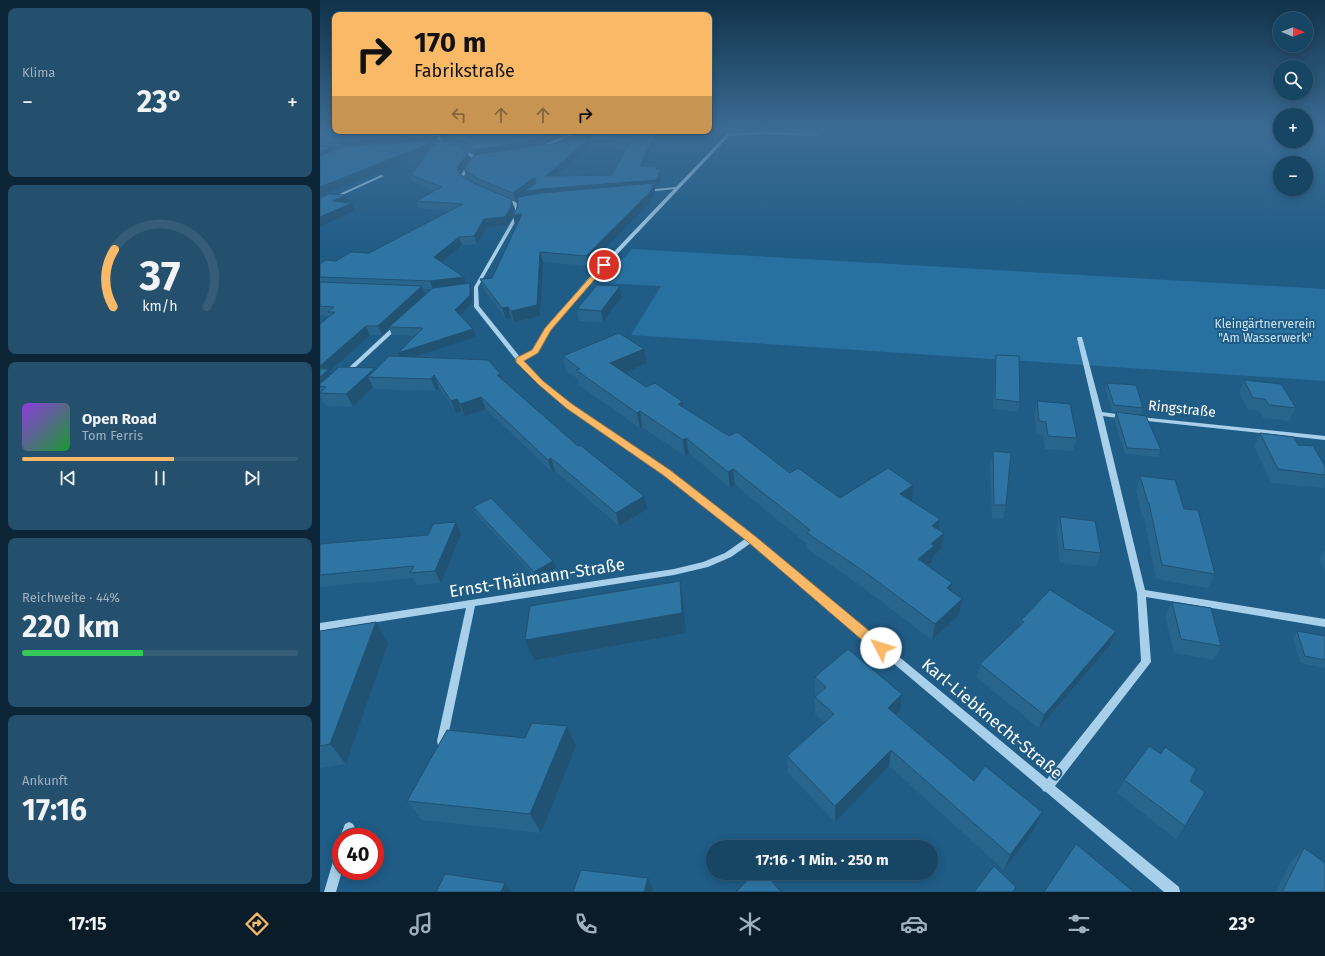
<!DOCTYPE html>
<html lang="de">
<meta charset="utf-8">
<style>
body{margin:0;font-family:"Fira Sans",sans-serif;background:#244f6d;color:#f1f3f6;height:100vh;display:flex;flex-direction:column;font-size:15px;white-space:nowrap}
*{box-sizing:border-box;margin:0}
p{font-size:13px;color:#9eb1bf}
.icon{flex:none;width:22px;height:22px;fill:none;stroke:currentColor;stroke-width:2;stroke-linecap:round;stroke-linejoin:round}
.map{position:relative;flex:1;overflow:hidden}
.drawer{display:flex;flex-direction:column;gap:8px;padding:8px;background:#0d2637;width:320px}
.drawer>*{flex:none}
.hud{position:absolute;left:12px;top:12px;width:380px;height:122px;border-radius:8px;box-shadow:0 2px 10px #0003,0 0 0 1px #365d78;background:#f9b967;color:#111;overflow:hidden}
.needle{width:26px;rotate:91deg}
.controls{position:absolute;left:953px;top:12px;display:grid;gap:8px}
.controls a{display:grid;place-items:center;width:40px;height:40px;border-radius:50%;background:#174564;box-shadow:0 2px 10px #0003,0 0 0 1px #365d78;font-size:20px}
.speed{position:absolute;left:12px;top:828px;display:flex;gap:8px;font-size:20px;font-weight:700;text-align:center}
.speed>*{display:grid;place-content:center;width:52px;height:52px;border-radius:50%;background:#174564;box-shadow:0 2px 10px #0003,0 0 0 1px #365d78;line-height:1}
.speed .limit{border:6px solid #d22;background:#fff;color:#111}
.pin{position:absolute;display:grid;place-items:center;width:34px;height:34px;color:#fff;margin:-17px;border:2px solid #fff;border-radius:50%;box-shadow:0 1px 4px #0007}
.me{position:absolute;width:44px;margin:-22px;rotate:310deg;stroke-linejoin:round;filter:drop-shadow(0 0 3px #0008)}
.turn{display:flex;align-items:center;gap:14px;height:84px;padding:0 16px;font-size:18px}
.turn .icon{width:52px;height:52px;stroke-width:2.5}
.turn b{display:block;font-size:28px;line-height:34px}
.lanes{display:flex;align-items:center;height:38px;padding:0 16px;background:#0003;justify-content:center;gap:20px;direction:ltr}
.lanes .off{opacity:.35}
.big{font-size:30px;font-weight:700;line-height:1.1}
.drawer .card{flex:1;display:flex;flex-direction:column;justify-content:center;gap:6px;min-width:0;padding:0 14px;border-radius:8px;background:#244f6d}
.drawer .dial{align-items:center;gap:0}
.dial svg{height:104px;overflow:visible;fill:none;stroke:#365d78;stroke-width:7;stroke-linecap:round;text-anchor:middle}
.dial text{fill:#f1f3f6;stroke:none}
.song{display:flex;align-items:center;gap:12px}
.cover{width:48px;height:48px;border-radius:6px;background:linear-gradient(135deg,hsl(270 70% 55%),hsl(130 70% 35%))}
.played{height:4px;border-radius:2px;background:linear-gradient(90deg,#f9b967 55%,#365d78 55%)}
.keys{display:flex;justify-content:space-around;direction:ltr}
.heat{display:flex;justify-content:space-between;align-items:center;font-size:22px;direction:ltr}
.charge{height:6px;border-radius:3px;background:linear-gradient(90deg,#34c759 44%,#365d78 0)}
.trip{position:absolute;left:386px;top:840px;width:232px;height:40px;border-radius:20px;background:#174564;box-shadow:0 2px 10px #0003,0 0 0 1px #365d78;font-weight:700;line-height:40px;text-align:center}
.menu{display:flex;height:64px;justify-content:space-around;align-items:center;background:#091c28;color:#9eb1bf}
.menu .icon{width:28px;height:28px}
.menu .selected{color:#f9b967}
.menu b{font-size:18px;color:#f1f3f6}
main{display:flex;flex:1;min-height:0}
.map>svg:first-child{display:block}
.green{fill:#28709f}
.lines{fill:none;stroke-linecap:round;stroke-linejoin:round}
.minor{fill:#a8d0ea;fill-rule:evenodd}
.wall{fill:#28658d;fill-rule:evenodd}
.shaded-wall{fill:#205273}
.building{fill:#2e75a4;stroke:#205273;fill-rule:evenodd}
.route{fill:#f9b967;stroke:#a27843}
.labels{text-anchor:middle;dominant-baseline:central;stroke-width:4;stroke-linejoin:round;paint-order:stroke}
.far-park-label{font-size:12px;fill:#cce7f8;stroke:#1f5c86}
.street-label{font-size:14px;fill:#fff;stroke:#1f5c86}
.near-street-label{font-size:17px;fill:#fff;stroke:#1f5c86}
</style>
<main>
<section class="drawer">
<div class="card"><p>Klima</p>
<div class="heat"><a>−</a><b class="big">23°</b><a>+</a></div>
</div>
<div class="card dial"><svg viewBox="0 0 100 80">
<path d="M14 69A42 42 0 1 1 86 69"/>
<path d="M14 69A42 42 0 0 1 15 25" stroke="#f9b967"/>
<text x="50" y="56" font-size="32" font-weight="700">37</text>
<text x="50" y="72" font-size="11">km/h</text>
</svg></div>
<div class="card">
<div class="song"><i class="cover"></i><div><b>Open Road</b><p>Tom Ferris</p></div></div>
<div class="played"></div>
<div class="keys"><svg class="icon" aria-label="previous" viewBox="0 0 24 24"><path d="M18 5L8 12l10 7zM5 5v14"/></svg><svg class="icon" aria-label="pause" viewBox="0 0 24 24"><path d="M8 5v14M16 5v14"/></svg><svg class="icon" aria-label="next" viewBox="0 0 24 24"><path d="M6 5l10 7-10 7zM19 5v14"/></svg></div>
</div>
<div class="card"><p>Reichweite · 44%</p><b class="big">220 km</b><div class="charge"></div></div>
<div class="card"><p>Ankunft</p><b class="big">17:16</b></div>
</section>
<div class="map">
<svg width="1005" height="892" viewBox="0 0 1005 892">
<rect width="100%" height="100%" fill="#1f5c86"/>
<path class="green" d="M453,129H505C489,138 468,134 450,133Z
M312,249L1005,289V381L311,335L341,286L281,283Z"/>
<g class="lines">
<path class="minor" d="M507,129H512L493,136L444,134L409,136L270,283L230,330L217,352L212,356L203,360L223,381L251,405L350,471L434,537L727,779L821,661L817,593L757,338L758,337H762L782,412L804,415L807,417L804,419L783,416L825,590L1005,619V627L826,597L831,662L735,786L859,887L860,892H844L726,792L723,791L722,789L431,543L411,557L388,567L354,575L155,606L127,741L126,745L122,746L118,745L117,741L146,608L0,631V623L354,569L383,562L405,553L425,539L344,475L247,407L219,383L197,361L154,307V287L194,217C197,203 193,206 183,199L186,198C198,203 201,203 198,217L158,287L159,306L200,357L208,354L213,350L226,328L266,281L354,189L327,192L325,191L326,190L356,187L407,134L444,132L493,134Z
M112,131H115L123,141L129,145V147C121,145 116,137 112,131Z
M257,131L287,134L285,136L284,135L257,133L219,149L216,148Z
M140,149L152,154L156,159L144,176L148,182L146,183L142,180L140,176L152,159L150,156L139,151Z
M61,175L64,176L0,205V203Z
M77,324L80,326L79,327L28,374H24L23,373L24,372L75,325Z
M820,417L1005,436V440L818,420L817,419L818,418Z
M29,822L33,824L35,828L32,837H21V839L20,837L25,824Z
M21,849V871H22L16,892H4L15,855L17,851Z"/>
</g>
<path class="wall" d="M0,129L117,137L118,141L150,159L140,174L153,183L159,185L146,176L144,169L154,155L148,150L124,140L116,131H246L247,134L215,146L266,139L283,131H273H389V129H399L393,135L352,133L336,141L325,166L338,169L342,176L337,187H335V192L332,200L268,266L223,262L220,316L194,322L191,318L186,319L164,290L160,279L172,278L198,224H195L193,215L188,225L167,227L157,244L142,245L121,262L144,277L147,284L152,291V303L140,315L153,329L156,337L93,357L181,374L184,381L327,509L299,526L235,471L232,472L166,409L145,416L142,411L136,413L119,387L116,391L54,389L53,387L33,407L6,406L0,395V324L10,316L0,315V264L16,261L49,253L131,211L99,208L96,201L115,191L93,182L91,175L108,151L0,196ZM270,145L305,150L292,175L236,176ZM13,148H19L14,151ZM198,198L197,208L193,215L194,208L191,199L195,200ZM103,289H111L105,295ZM69,328L72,335L95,336L79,357L55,370V368L12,373L10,371L50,335H62Z
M300,286L302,297L283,322L259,321L257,309Z
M324,349L327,363L305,373L326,387L363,402L364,408L409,436L470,473L520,498L593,485L591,501L619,530L624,533L621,549L613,556L612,562L608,566L631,591L639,615L612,640L541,586L487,549V544L415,485L410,488L369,453L365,456L322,427L320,428L259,385L258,379L246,371L243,356Z
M676,355L700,402L698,412L673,409L675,364Z
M924,380L976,408L969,421L943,418L939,411L928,410L919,392Z
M787,383L823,408L821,415L792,412L786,389Z
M717,401L757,438L753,451L725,449L723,435L716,434L714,413Z
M796,412L841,450L838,457L805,454L794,419Z
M940,433L978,445L1005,466V484L1003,488L951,483L934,446Z
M673,451L686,505L683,519L672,518L670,464Z
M820,476L895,574L888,588L836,579L824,517H822L816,490Z
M153,507L236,568L217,579L156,514Z
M740,517L781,553L776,567L740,563L736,530Z
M141,534L121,583L97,585L93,578L0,587V544Z
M1005,549V572L999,558Z
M852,602L901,646L894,660L854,653L845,616Z
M701,620L790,645L719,728L657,678L660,664L699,627Z
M0,631L68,643L26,764L0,768Z
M977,631L1005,636V668L980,663L973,638Z
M495,677L582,694L580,711L577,715L654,781L722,812L715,828L684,870L569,766L515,822L468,773L467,756L504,723L495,714V697L497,696L495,694Z
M247,726L256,746L221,833L102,820L87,801L205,738Z
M804,780L865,826L856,839L797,793Z
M984,848L1005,892H956L972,860Z"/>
<path class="shaded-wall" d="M393,129H399L393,135Z
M237,131H246L247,134L210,149L155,156L154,150Z
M343,131H351L352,133L336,141L321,173L320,166L335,135Z
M117,137L119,143L118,148L0,196V187L24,148L21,142Z
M269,139L270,145L228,183L226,176Z
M12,147L15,153L0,159V152Z
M148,153L150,159L139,175L137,168Z
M341,169L342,176L337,187H335V192L332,200L268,266L266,256L205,200L204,194L195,200L193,193L213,178L215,186Z
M26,195L29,203L13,201Z
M192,201L194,208L193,215L202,214L205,224H195L193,215L188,225L167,227L157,244L154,236L164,219Z
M32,203L35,210L0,227V217Z
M139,237L142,245L117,266L114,257Z
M220,252L223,262L220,316L194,322L191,311Z
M144,277L147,285L113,290L110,281Z
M150,283L152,291V303L138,318L135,310Z
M102,286L105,295L69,327V328L62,335L58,326Z
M300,286L302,297L283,322L281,311Z
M188,307L191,318L186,319L182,308Z
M46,326L50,335L10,371L14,379L0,386V366Z
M153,329L156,337L81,361L78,353Z
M324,349L327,363L294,378L290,363Z
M55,368L59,377H48L53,387L33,407L26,394Z
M181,374L185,386L177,375Z
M114,375L119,387L116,391L111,379Z
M161,397L166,409L145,416L140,404Z
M137,399L142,411L136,413L131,401Z
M363,402L365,417L358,404Z
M320,411L322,427L320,428L317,413Z
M366,438L369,453L365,456L363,440Z
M231,458L235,471L232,472L228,460Z
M413,469L415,485L410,488L408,472Z
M593,485L592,501L578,510L580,494Z
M324,496L327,509L299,526L296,513Z
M620,519L618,536L612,526Z
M136,522L141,534L121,583L115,571Z
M624,533L621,549L613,556L612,562L596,576L598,559L611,544Z
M233,561L236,568L217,579L214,572Z
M360,581L363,601L366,633L214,660L205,640Z
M632,583L630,599L627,588Z
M642,599L639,615L612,640L615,624Z
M56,622L68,643L26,764L10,744Z
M796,631L790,645L719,728L724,715Z
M582,694L580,711L566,725L568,708Z
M247,726L256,746L221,833L210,814Z
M571,750L569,766L515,822V806Z
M722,812L715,828L684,870L690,855Z
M328,878L333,890L332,892H324Z
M185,883L191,892H181Z"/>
<path class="building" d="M0,129H15V131H113L117,137L21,142H0Z
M120,131H237L208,142L154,150L146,143L122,134Z
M284,131H343L335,135L320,166H338L336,169H341L336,180L222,189L203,192L216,183V179L213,178L193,193L158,179L144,169L154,155L266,139ZM269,139L308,144L292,175L226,176Z
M125,140L142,148L148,153L137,168L140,174L153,183L191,199L192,201L190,209L185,217L164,219L154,236L139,237L114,257L144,277L110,281L0,277V264L6,260L16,261L31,252L49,253L143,204L96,201L122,187L91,175L116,141L0,187V156L23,147Z
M0,146L12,147L0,152Z
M334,183L331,191L266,256L220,252L217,305L191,311L188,307L182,308L160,279L172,278L202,214L193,215L197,208L198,197L222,193Z
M8,194L26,195L13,201L32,203L0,217V198Z
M0,282L102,286L58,326H46L0,366V324L15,312H8L14,307L0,306Z
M150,283V295L135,310L153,329L78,353L103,328L69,327L113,288Z
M277,285L300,286L281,311L257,309Z
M299,333L324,349L290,363L326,387L335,383L363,402L358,404L409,436L417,432L470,473L478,468L520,498L568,468L593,485L580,494L620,519L612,526L624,533L611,544L614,546L598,559L632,583L627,588L642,599L615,624L542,570L487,533L490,530L413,469L408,472L366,438L363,440L320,411L317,413L256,370L260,369L243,356Z
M676,355L699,356L700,402L675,399Z
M69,356L168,360L181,374L177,375L258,446L260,445L324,496L296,513L231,458L228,460L161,397L140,404L137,399L131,401L114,375L111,379L48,377Z
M19,367L55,368L26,394L0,393L6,387L0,386V384Z
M0,369H9L0,377Z
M924,380L961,384L976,408L949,405L945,399L933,398Z
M787,383L816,385L823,408L794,405Z
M717,401L750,404L757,438L728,436L726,422L719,421Z
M796,412L826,416L841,450L807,448Z
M940,433L974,437L978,445L993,446L1005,466V475L958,469Z
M673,451L691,453L686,505H674Z
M820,476L855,480L864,509L878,510L895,574L842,565L829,503H828Z
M171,498L233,561L214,572L153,507Z
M740,517L775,521L781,553L744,549Z
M136,522L115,571L90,573L94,566L0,575V544L108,535L113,524Z
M360,581L362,613L205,640L210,606Z
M730,590L796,631L724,715L660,664L704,622L701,620Z
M852,602L891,608L901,646L861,639Z
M56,622L10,744L0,746V631Z
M977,631L1005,636V660L985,656Z
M528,649L582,694L568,708L654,781L665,766L722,812L690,855L571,750L515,806L467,756L514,714L495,697L506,687L495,677Z
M212,723L247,726L210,814L87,801L127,730L205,738Z
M829,746L841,754L845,747L876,769L870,781L885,792L865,826L804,780Z
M756,844L814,892H724Z
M984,848L1005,863V892H962Z
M674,866L696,887L693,892H654Z
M261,870L328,878L324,892H253Z
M434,873H445L461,892H416Z
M125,874L185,883L181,892H116Z"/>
<linearGradient id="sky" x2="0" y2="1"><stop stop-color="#11334a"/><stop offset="0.51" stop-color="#3c6c95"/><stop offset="1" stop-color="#3c6c95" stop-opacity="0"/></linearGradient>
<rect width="1005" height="254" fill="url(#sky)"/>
<path class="route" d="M282,264L287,265L231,330L218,353L204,361L223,381L252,404L350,470L435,536L565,644L567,648L565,652L561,653L556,652L428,542L343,475L246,408L218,384L196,362V358L212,350L225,328Z"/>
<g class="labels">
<g class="far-park-label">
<text x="945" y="324">Kleingärtnerverein<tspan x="945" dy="14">"Am Wasserwerk"</tspan></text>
</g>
<g class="street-label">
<text transform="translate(862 409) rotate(6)">Ringstraße</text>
</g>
<g class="near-street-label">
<text transform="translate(217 578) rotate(-9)">Ernst-Thälmann-Straße</text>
<text transform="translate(672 719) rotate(40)">Karl-Liebknecht-Straße</text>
</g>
</g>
</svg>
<div class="controls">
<a><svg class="needle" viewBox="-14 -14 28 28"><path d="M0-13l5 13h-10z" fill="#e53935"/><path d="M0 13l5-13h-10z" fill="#9eb1bf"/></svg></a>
<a><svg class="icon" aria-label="search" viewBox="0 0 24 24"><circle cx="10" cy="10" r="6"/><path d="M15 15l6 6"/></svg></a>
<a>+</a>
<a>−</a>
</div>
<div class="speed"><div class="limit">40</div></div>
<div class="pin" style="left:284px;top:265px;background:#d93025"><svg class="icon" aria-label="arrive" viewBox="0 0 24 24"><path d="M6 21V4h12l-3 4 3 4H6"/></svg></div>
<svg class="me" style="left:561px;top:648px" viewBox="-20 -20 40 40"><circle r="19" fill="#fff"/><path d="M0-13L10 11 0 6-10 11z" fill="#f9b967"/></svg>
<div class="trip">17:16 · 1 Min. · 250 m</div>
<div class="hud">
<div class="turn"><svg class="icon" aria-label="right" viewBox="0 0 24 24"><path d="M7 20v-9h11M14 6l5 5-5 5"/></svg><div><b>170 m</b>Fabrikstraße</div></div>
<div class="lanes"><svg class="icon off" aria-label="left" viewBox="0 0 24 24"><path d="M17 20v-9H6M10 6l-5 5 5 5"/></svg><svg class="icon off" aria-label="ahead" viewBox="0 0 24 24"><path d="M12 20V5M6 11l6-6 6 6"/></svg><svg class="icon off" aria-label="ahead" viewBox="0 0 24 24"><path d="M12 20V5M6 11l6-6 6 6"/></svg><svg class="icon" aria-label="right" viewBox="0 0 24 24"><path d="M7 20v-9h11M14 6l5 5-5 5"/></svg></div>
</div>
</div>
</main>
<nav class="menu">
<b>17:15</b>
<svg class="icon selected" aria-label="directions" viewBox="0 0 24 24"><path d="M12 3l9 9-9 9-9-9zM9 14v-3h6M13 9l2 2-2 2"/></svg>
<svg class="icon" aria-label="music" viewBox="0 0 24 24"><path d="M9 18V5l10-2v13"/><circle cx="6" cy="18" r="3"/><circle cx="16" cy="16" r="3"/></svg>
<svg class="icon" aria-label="phone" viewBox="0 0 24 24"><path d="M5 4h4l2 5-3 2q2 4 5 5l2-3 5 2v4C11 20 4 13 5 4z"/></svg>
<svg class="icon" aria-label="climate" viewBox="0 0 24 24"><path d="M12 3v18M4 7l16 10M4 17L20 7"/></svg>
<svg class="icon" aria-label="car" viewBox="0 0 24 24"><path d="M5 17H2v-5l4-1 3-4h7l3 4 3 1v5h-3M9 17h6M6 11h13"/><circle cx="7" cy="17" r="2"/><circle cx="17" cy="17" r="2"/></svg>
<svg class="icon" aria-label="filters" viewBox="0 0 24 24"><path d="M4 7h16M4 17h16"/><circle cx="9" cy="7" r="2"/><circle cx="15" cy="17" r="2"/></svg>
<b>23°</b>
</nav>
